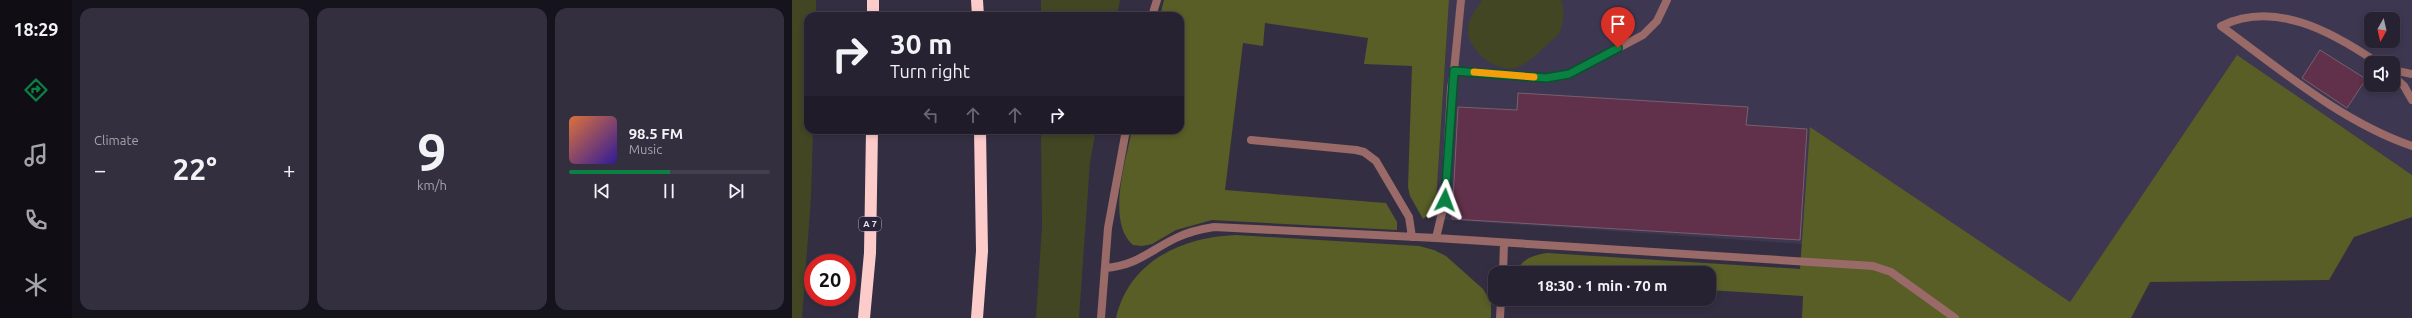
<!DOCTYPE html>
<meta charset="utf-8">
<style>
body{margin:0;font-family:Ubuntu,sans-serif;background:#332f3e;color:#f1f3f6;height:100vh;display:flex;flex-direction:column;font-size:15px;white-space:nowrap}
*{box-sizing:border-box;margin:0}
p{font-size:13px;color:#a4a4ac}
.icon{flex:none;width:22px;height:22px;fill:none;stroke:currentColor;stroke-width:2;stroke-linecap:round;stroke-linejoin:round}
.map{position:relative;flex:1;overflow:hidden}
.sheet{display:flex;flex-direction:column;gap:8px;padding:8px;background:#15131c;width:720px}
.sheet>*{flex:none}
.hud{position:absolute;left:12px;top:12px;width:380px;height:122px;border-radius:12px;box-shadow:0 2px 6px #0003,0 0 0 1px #433f4d;background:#272232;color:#f1f3f6;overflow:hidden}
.needle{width:26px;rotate:188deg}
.controls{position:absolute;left:1572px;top:12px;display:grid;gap:8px}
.controls a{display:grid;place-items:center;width:36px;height:36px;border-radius:8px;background:#272232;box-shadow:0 2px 6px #0003,0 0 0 1px #433f4d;font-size:20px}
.speed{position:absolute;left:12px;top:254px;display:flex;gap:8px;font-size:20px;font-weight:700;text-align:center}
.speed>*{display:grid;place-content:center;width:52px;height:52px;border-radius:50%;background:#272232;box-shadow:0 2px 6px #0003,0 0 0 1px #433f4d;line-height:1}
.speed .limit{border:6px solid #d22;background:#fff;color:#111}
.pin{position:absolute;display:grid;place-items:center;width:34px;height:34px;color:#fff;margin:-41px -17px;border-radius:50% 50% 50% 0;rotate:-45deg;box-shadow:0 0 4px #0007}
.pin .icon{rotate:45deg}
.me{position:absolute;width:44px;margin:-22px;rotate:3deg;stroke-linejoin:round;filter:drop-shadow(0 0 3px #0008)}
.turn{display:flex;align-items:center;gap:14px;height:84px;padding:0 20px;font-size:18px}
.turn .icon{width:52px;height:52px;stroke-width:2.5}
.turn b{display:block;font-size:28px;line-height:34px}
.lanes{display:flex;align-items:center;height:38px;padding:0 20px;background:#0003;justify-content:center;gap:20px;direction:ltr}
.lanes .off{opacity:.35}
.big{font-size:30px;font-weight:600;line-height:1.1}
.sheet .tile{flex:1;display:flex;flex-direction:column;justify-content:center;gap:6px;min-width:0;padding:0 14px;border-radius:12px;background:#332f3e}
.sheet .dial{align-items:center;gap:0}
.dial b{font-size:52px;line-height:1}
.song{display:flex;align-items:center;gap:12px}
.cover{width:48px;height:48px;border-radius:6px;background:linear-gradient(135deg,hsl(20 70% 55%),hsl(250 70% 35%))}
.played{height:4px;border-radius:2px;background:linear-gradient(90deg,#0b8043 50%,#433f4d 50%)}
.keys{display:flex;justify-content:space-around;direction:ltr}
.heat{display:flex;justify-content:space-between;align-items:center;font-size:22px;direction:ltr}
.sheet .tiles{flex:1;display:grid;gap:8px;grid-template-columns:repeat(3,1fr)}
.trip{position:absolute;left:696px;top:266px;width:228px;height:40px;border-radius:12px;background:#272232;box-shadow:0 2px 6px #0003,0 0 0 1px #433f4d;font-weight:600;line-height:40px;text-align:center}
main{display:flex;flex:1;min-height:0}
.tab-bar{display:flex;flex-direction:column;width:72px;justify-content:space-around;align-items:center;background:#100e14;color:#a4a4ac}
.tab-bar .icon{width:28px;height:28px}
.tab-bar .on{color:#0b8043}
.tab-bar b{font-size:18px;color:#f1f3f6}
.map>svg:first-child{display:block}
.built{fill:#3e3751;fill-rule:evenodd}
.green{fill:#424623}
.forest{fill:#585e26}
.building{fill:#61304a;stroke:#79606c}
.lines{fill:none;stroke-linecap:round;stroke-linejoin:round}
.lane{stroke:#9a6a68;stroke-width:8}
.highway{stroke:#fcccca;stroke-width:12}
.route-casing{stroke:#07532c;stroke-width:10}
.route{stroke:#0b8043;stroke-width:7}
.slow{stroke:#f59e0b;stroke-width:7}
.labels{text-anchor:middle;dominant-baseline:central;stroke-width:4;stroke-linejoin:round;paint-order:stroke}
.shield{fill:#2a2438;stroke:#ada9b8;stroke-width:1}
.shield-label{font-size:9px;font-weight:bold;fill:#e5e2ef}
</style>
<main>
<nav class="tab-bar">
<b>18:29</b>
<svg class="icon on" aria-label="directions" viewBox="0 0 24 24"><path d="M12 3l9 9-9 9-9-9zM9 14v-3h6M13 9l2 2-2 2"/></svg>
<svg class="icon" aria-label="music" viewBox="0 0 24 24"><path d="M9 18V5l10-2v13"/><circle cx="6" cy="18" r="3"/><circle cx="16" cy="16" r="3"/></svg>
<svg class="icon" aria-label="phone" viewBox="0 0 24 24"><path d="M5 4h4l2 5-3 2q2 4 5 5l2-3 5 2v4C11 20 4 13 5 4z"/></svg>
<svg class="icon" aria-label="climate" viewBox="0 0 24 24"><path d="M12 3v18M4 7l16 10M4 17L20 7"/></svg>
</nav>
<section class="sheet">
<div class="tiles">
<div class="tile"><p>Climate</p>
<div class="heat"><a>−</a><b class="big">22°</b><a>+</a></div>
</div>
<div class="tile dial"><b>9</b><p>km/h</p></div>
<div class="tile">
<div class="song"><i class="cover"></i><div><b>98.5 FM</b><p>Music</p></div></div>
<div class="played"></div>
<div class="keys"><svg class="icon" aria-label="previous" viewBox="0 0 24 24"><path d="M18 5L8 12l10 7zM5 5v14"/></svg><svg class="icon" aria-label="pause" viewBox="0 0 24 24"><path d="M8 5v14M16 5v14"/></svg><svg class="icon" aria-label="next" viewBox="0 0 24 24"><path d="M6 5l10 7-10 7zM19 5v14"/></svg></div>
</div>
</div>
</section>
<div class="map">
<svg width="1620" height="318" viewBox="0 0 1620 318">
<rect width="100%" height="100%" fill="#342e42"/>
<path class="built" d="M657,0H1620V175L1445,56L1278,302L1055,247L643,219ZM1579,19H1601V41H1579ZM1579,63H1601V85H1579Z"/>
<path class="green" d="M0,0H24V16H16V130H21L19,198L10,318H0Z
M249,0H328L325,16H249Z
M690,0H769C774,9 771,25 767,34C755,44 741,61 726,67C706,74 676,52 676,30C676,19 684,9 690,0Z
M249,130H304L298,162L287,318H244L250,226Z"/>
<path class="forest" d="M372,0H657L644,202L640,212L631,219L618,196L616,187L620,66L572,64L576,38L473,23L471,46L451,43L433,190L594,203L605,222V230L420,220L384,230L360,244L350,246L341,245C314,222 334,160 340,130H388V16H368Z
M1445,55L1620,175V217L1562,237L1537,280L1358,282L1339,318H1010L1011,296L917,290V273H725C728,259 742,255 755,253L1008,269L1018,127L1278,302Z
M444,235L627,246L642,250L654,256L691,289L699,302V318H324C337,261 390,237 444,235Z"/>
<path class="building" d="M1528,50L1574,79L1555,108L1510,78Z
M726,93L956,107L954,125L1015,129L1008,240L660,219L666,107L725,110Z"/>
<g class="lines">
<path class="lane" d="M360,16L365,0
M1586,63C1539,31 1483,0 1429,26C1489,70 1550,122 1620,146
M1601,70L1620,74
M662,71L669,0
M1601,76L1612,86L1620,100
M459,140L564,150L572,152L584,161L617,217L620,237
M644,238L653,200L659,88L662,71L754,78L777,74L851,35L865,21L875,0
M313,268C344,266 357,251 384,238C396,232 409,229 422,227L644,238L1081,266L1099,272L1163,318
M711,273L712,243
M309,318L316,228L334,130
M708,318L709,299"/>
<path class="highway" d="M185,0L186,16
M81,16V0
M72,318L78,253L80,130
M185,318L190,251L188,130"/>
</g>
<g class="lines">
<g class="route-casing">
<path id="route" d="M653,200L662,71L754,78L777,74L826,48"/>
</g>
<use href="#route" class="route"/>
<path class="slow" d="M682,72L742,77"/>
</g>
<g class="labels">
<rect class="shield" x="67" y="217" width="22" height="14" rx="3"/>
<g class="shield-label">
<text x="78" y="224">A 7</text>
</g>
</g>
</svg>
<div class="controls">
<a><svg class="needle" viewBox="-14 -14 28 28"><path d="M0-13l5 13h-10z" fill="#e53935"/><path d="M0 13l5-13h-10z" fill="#a4a4ac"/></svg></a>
<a><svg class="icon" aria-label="sound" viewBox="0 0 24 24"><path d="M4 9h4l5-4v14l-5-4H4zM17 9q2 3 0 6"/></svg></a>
</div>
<div class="speed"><div class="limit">20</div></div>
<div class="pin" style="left:826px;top:48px;background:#d93025"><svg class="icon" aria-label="arrive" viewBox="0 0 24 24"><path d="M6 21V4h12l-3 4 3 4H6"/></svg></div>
<svg class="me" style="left:653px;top:200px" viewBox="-20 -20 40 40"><path d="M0-17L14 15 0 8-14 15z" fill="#0b8043" stroke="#fff" stroke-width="4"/></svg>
<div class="trip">18:30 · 1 min · 70 m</div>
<div class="hud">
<div class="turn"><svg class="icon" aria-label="right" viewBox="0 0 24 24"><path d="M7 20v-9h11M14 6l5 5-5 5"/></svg><div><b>30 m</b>Turn right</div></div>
<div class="lanes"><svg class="icon off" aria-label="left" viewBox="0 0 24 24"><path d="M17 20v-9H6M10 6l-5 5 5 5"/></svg><svg class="icon off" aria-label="ahead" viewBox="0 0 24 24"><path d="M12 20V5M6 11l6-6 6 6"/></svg><svg class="icon off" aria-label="ahead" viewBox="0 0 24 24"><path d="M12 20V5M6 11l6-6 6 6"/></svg><svg class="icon" aria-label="right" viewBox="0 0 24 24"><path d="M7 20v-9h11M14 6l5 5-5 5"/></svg></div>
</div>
</div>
</main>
